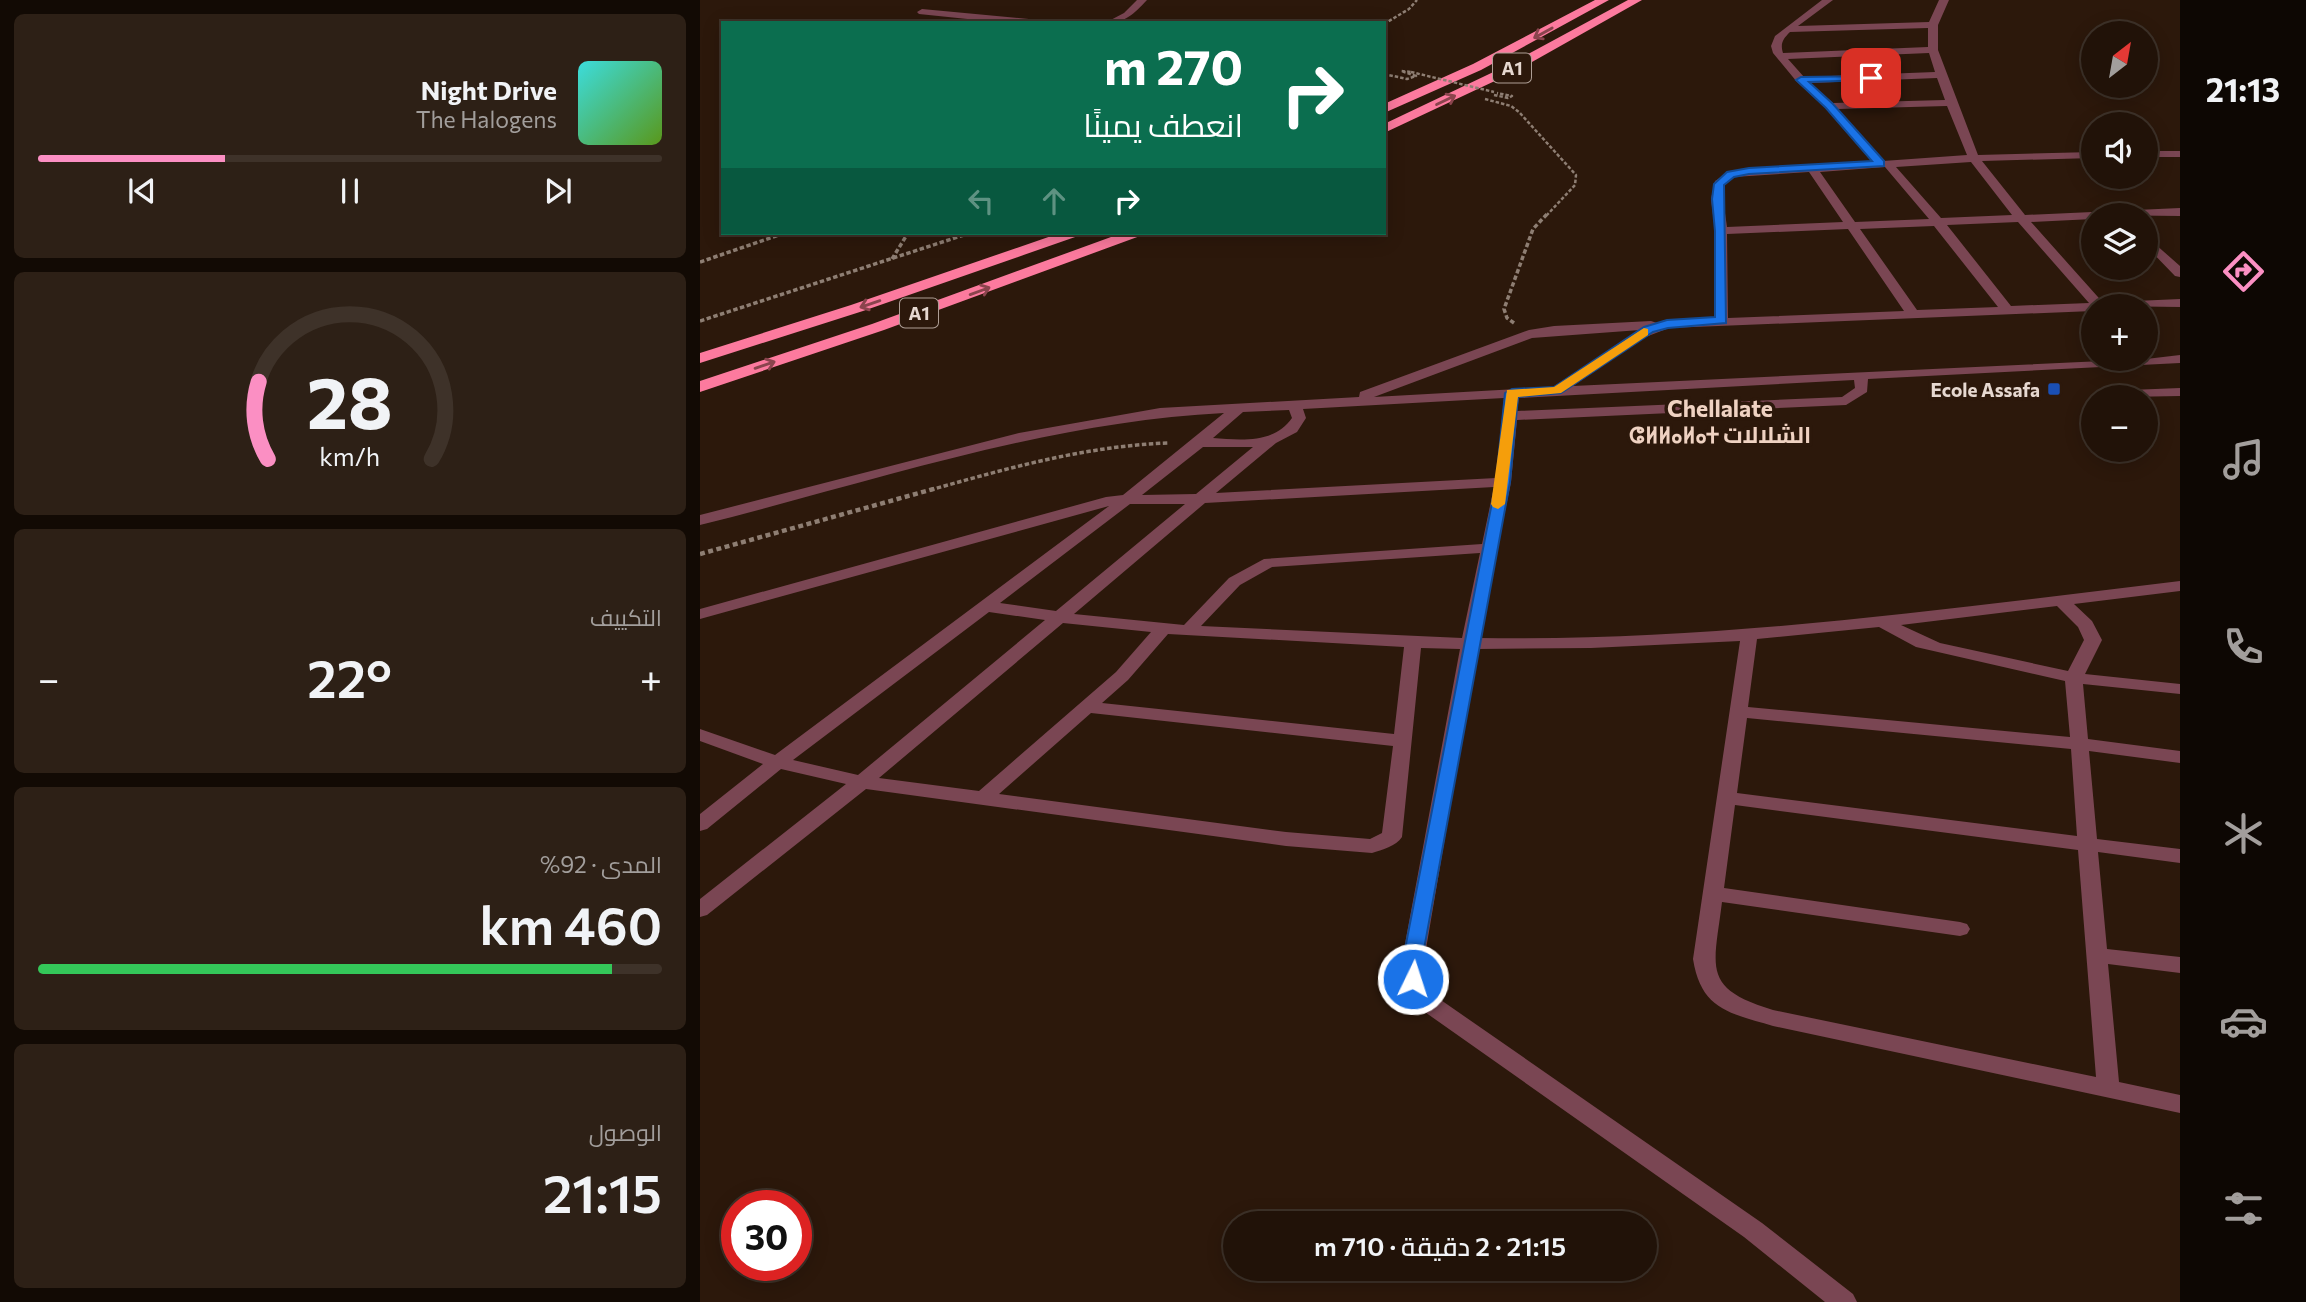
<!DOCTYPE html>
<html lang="ar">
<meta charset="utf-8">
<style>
body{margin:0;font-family:Commissioner,Cairo,"Noto Sans Tifinagh",sans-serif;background:#2d2016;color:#f1f3f6;direction:rtl;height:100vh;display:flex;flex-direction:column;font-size:26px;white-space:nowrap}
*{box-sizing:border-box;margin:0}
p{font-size:23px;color:#a29e9c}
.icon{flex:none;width:38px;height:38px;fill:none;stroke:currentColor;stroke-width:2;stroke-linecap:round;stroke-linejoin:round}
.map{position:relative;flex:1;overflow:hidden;direction:ltr}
.sheet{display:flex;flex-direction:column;gap:14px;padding:14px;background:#120a04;width:700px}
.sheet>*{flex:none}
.top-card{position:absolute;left:21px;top:21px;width:665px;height:214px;border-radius:0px;box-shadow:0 4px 18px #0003,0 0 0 2px #3e3229;direction:rtl;background:#0b6e4f;color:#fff;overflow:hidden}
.needle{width:46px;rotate:31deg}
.tools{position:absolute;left:1381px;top:21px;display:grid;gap:14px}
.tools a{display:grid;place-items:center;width:77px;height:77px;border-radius:50%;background:#211208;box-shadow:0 4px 18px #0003,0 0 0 2px #3e3229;font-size:35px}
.speed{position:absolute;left:21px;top:1190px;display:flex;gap:14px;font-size:35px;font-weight:700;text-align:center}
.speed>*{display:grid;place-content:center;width:91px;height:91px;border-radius:50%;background:#211208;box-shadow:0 4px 18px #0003,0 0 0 2px #3e3229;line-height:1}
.speed .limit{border:10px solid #d22;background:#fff;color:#111}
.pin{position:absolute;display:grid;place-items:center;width:60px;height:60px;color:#fff;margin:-30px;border-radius:14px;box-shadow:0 4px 10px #0006}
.me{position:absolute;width:77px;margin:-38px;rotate:4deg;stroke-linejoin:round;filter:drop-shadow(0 0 5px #0008)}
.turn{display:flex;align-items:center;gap:24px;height:147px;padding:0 28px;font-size:32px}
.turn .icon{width:91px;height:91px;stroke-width:2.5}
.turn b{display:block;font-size:49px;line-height:60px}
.lanes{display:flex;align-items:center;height:66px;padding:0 28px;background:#0003;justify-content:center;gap:35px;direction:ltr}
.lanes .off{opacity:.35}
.big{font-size:52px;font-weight:600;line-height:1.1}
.sheet .tile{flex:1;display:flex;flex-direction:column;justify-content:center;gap:10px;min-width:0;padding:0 24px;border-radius:10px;background:#2d2016}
.sheet .dial{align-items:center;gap:0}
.dial svg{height:182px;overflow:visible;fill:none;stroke:#3e3229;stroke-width:7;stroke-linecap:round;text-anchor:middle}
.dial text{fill:#f1f3f6;stroke:none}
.song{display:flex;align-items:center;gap:21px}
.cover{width:84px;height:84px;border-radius:10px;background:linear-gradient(135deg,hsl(180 70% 55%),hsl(90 70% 35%))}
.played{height:7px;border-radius:4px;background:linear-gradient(90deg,#fb8fc3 30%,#3e3229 30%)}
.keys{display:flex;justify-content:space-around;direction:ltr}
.heat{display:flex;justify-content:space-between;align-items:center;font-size:38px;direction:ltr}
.charge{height:10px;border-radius:5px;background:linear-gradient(90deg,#34c759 92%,#3e3229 0)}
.trip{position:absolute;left:523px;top:1211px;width:434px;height:70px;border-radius:35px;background:#211208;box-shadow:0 4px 18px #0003,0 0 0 2px #3e3229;font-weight:600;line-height:70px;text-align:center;direction:rtl}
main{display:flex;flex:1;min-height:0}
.menu{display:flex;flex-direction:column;width:126px;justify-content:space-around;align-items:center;background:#0d0703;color:#a29e9c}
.menu .icon{width:49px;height:49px}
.menu .current{color:#fb8fc3}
.menu b{font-size:32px;color:#f1f3f6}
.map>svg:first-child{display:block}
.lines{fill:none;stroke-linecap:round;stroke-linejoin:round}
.path-far2{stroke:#8e7e73;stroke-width:2.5;stroke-dasharray:3.5 2;stroke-linecap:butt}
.path-far1{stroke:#8e7e73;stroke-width:3.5;stroke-dasharray:4.5 2.5;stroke-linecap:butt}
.path{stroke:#8e7e73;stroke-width:4.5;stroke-dasharray:5 3.5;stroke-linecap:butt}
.minor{fill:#7a4653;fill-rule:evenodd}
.highway{fill:#fc7a9e;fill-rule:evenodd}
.path-bridge{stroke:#8e7e73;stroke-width:2.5;stroke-dasharray:3.5 2;stroke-linecap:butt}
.oneway{stroke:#8a444d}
.route{fill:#1a73e8;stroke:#114b97;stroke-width:2}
.slow{fill:#f59e0b}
.transit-dot{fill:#1a4fb4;stroke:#2c180b;stroke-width:2.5}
.labels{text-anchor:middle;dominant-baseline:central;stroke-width:7;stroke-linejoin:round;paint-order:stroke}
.shield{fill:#2c180b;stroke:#ae9e95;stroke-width:2}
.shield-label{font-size:18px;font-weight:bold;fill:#e6d8d0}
.poi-label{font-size:19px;font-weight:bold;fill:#e6d8d0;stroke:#2c180b;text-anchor:end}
.quarter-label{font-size:23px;font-weight:bold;fill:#efd2c2;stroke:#2c180b}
</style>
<main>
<nav class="menu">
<b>21:13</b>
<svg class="icon current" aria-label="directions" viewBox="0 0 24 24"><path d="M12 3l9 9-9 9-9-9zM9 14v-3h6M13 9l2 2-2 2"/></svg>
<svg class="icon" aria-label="music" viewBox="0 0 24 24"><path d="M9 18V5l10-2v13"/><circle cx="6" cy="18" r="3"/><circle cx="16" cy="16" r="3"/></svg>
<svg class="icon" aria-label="phone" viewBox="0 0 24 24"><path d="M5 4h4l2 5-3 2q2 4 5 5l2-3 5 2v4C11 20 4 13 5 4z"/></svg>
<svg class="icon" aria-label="climate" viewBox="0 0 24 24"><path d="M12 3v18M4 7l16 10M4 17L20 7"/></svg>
<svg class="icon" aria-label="car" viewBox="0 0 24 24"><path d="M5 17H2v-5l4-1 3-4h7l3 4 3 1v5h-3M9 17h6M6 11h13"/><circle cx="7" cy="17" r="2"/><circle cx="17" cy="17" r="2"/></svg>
<svg class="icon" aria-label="filters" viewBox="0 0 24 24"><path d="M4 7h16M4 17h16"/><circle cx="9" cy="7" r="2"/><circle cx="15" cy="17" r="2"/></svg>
</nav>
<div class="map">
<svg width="1480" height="1302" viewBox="0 0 1480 1302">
<rect width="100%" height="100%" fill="#2c180b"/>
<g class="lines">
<path class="path-far2" d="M684,24L709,9L717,0
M684,74L707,79L716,76L701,71L711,72
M794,95L808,98L812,96L797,93
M785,99L811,106L819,112L876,175L875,185L847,215"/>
<path class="path-far1" d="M192,259L208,233
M0,262L85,233
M0,321L270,233
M814,323L807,318L804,309L833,229L848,213
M230,490C309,468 386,446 468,443"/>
<path class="path" d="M0,554L237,488"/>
<path class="minor" d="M437,0H447C434,14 425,23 405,23L424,13Z
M1122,0H1133L1098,26L1229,22L1239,0H1249L1238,25V50L1278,155L1393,152V158L1282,161L1325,215L1480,208V216L1393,215V219L1331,222L1406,306H1393V311L969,328L943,338L873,386L1446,359L1480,355V363L1168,379L1167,392L1146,405L817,420L811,482L779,638C1014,642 1247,609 1480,581V591L1374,604L1392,621L1402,640L1385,674L1480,684V694L1383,684L1388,739L1480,751V763L1389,751L1397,839L1480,849V863L1398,852L1407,949L1480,957V973L1408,964L1419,1082L1480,1095V1113L1073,1026C1030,1013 1001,1010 993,959L1040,641L891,648L777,649L726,949L725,978L738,998L1062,1223L1153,1294L1157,1302H1125L1044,1237L722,1010C706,990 702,974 704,949L760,649L721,648L702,837C696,846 682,850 672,853L586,846L166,789L7,915L0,917V899L146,784L81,769L7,829L0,831V814L63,764L0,741V729L75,755L409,506L0,619V609L406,497L423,495L524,413C345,422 173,482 0,525V515L319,433L460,408L659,397L660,392L829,330L854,326L951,321L957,323L967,320L1014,318L1015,231L1011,199L1015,181L1031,171L1172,161L1126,108L1097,82L1073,53L1071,46L1075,36ZM1228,28V47L1083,53C1080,43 1083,39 1090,32ZM1229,53L1235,72L1104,77L1088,59ZM1237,78L1245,100L1133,103L1110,83ZM1247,106L1267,155L1183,161L1138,109ZM1271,162L1312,215L1241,218L1196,167ZM1185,167L1229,219L1155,222L1120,172ZM1109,172L1143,222L1027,227L1023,199L1025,184L1034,177ZM1318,222L1389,303L1311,306L1247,225ZM1234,226L1298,307L1217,310L1160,229ZM1148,229L1204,311L1028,318L1027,234ZM940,330L853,387L674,397L832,338ZM1154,380L1155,388L1142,397L817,411L819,398ZM804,398L796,478L516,493L576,443L597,432L606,418L603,409ZM589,410L592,418C574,444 540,440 513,438L543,412ZM503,447H553L496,494L442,495ZM794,487L782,544L564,559L529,578L484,625L374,614L505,503ZM430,504H485L356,611L300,603ZM780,553L762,638L501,626L540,585L572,567ZM1357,606L1378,627L1384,640L1368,671L1240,643L1201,625ZM289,612L345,620L158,775L93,760ZM363,623L451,632L416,672L279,791L179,778ZM1179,627L1216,647L1365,681L1370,737L1048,707L1057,639ZM468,634L704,647L694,734L402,703L428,680ZM391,713L693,746L682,833L670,839L586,832L299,794ZM1047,718L1371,749L1377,836L1037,793ZM1035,805L1378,850L1396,1077L1073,1010C1001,988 1014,968 1022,902L1260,936L1267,934L1270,929L1267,924L1260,922L1024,888Z
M222,9L339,20L344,23H306L219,14L217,12Z
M1446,151H1480V157H1446Z
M1446,236L1480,266V277L1475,276L1446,246Z
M1480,299V307L1406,306L1413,302Z
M1480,388V396L1426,397L1423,394L1430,390Z"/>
<path class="highway" d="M895,0H909L781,70L684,113V104L773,64Z
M928,0H942L814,72L684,133V124L806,66Z
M360,233H380L378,236L163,311L0,363V353L151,305Z
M422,233H442L440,236L184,330L0,392V381L172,324Z"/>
<path class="path-bridge" d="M711,72L794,92"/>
</g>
<defs><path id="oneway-shaft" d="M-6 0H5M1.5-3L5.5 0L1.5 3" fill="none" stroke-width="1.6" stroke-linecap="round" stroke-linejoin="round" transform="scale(1.75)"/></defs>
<g class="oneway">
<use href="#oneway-shaft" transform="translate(843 33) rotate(151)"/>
<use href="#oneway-shaft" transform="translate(746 100) rotate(-26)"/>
<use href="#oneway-shaft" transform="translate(280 291) rotate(-20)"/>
<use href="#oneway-shaft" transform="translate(170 304) rotate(161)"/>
<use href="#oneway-shaft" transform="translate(65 365) rotate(-19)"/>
</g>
<path class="route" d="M1175,76V80H1171L1109,82L1133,104L1184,161V166L1049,174L1034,177L1024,185L1026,323L968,328L953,332L861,393L818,397L810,482L724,949L723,979L720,984H706L703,979L705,949L796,482L805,393L812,389L854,387L944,327L967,320L1015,317V231L1012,199L1014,184L1027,172L1049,168L1172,161L1126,108L1096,80L1101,77Z"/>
<path class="slow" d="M944,328L948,329V335L861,393L818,397L805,504L798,509L793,507L791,504L807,390L854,387Z"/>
<rect class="transit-dot" x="1347" y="382" width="14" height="14" rx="3.5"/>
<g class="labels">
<g class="shield">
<rect x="793" y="53.5" width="38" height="29" rx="5"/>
<rect x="200" y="298.5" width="38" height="29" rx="5"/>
</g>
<g class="shield-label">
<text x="812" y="68">A1</text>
<text x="219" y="313">A1</text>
</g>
<g class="poi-label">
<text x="1340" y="389">Ecole Assafa</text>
</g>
<g class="quarter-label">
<text x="1020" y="408">Chellalate<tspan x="1020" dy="26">ⵛⵍⵍⴰⵍⴰⵜ الشلالات</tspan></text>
</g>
</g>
</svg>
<div class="tools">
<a><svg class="needle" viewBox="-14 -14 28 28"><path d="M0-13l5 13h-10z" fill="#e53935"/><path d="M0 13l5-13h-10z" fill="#a29e9c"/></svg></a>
<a><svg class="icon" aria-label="sound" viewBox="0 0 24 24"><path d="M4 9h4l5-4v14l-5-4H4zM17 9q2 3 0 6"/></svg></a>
<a><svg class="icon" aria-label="layers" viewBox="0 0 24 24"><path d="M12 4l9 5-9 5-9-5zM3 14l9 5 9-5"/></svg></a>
<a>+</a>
<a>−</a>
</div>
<div class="speed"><div class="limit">30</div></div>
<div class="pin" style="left:1171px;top:78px;background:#d93025"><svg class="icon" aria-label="arrive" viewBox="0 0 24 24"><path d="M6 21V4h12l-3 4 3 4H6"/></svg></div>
<svg class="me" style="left:713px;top:979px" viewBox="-20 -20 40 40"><circle r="17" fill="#1a73e8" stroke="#fff" stroke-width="3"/><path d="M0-11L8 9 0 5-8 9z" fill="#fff"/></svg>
<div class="trip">21:15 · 2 دقيقة · 710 m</div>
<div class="top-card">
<div class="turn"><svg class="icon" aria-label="right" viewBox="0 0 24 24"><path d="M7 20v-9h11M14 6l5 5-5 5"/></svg><div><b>270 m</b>انعطف يمينًا</div></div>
<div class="lanes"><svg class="icon off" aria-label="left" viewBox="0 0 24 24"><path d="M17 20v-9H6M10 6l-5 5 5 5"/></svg><svg class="icon off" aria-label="ahead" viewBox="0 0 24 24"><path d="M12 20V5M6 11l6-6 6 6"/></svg><svg class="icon" aria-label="right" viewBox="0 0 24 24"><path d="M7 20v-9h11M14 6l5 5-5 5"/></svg></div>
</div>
</div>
<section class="sheet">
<div class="tile">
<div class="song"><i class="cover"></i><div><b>Night Drive</b><p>The Halogens</p></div></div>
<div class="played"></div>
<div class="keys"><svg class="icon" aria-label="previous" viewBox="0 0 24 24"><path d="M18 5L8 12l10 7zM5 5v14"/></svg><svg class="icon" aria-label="pause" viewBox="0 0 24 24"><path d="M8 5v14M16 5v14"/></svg><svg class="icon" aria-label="next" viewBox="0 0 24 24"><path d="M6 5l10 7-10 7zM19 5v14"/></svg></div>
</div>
<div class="tile dial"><svg viewBox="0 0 100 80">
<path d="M14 69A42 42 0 1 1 86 69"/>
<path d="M14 69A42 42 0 0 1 10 35" stroke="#fb8fc3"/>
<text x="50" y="56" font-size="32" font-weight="700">28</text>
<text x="50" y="72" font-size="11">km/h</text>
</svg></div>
<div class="tile"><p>التكييف</p>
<div class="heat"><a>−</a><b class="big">22°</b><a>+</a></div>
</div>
<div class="tile"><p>المدى · 92%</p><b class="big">460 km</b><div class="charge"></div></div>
<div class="tile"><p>الوصول</p><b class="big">21:15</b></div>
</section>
</main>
